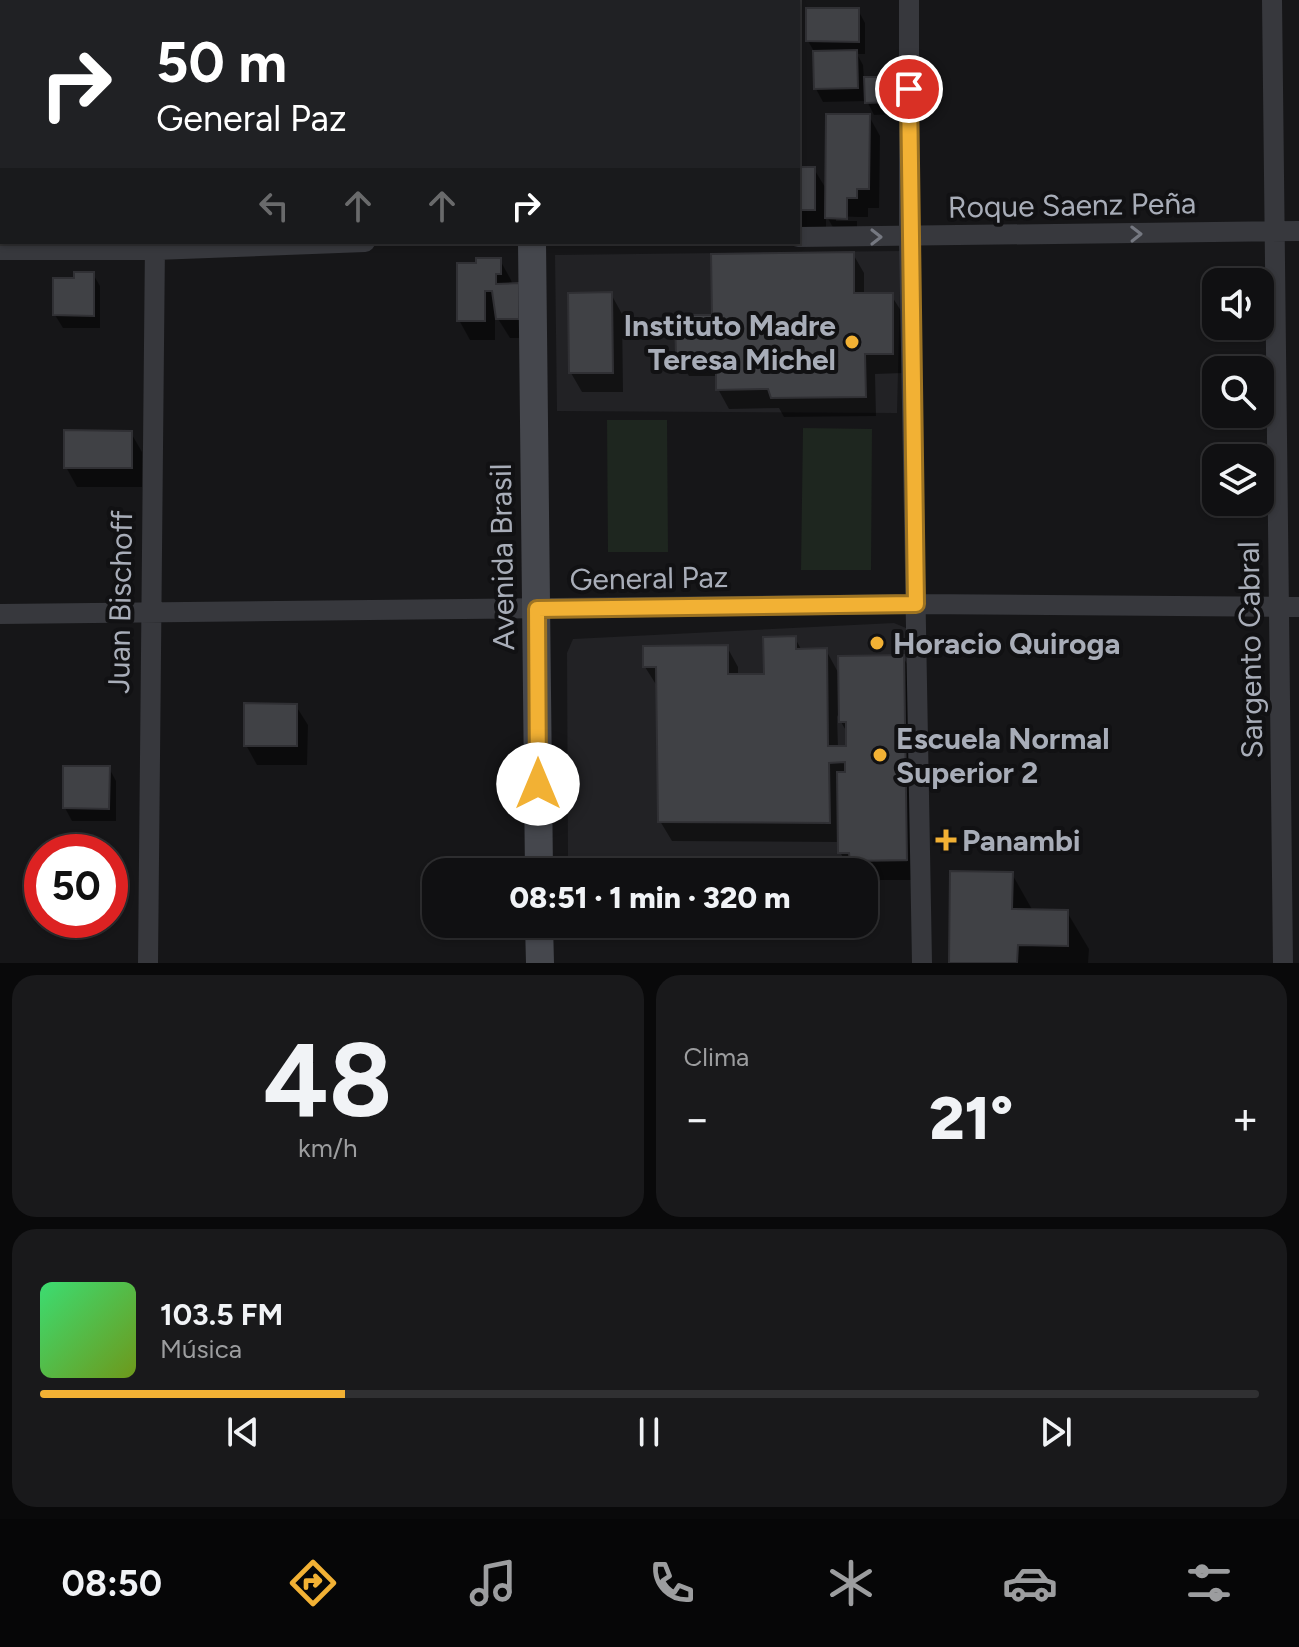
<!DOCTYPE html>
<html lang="es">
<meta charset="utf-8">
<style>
body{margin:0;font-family:Figtree,sans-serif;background:#19191b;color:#f1f3f6;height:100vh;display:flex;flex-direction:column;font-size:30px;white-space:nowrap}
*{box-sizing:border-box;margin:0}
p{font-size:26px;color:#9c9d9f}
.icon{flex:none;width:44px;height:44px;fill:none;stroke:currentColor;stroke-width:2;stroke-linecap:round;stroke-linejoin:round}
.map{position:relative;height:963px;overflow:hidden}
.sheet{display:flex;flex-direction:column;gap:12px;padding:12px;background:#09090a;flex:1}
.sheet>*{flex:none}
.hud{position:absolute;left:0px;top:0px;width:800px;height:244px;box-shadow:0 2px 6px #0004,0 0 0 2px #303032;background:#202124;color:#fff;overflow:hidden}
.fabs{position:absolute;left:1202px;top:268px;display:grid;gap:16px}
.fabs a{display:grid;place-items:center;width:72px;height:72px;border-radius:16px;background:#101012;box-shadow:0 2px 6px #0004,0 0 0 2px #303032;font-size:40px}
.speed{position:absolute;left:24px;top:834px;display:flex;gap:16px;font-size:40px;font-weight:700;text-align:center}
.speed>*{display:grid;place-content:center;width:104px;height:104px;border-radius:50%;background:#101012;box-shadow:0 2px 6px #0004,0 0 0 2px #303032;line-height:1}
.speed .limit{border:12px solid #d22;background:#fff;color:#111}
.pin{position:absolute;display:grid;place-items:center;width:68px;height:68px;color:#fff;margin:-34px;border:4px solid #fff;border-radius:50%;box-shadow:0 2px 8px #0007}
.me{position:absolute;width:88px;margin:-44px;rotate:0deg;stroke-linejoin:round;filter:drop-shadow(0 0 6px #0008)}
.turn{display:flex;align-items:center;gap:28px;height:168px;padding:0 24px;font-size:36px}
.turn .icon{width:104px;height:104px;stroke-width:2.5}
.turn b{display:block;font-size:56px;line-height:68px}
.lanes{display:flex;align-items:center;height:76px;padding:0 24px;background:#0003;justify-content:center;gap:40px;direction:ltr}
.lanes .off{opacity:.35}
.big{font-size:60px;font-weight:800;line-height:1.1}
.sheet .card{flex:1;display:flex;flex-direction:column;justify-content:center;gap:12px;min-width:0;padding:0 28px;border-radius:24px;background:#19191b}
.sheet .dial{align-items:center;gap:0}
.dial b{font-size:104px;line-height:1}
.song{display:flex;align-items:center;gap:24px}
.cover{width:96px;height:96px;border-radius:12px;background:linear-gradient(135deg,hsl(140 70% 55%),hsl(80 70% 35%))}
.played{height:8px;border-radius:4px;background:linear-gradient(90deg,#f2b134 25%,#303032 25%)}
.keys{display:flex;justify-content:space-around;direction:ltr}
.heat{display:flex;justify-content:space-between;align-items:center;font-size:44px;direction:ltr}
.sheet .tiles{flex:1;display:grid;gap:12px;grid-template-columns:1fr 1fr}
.card:last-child{grid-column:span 2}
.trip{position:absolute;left:422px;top:858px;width:456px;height:80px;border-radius:24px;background:#101012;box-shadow:0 2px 6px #0004,0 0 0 2px #303032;font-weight:800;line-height:80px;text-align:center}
.tab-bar{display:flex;height:128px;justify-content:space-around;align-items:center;background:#060607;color:#9c9d9f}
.tab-bar .icon{width:56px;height:56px}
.tab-bar .active{color:#f2b134}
.tab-bar b{font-size:36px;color:#f1f3f6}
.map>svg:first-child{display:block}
.built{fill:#222225}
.green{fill:#1e261f}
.shadow{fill:#0007;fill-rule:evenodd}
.building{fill:#404145;stroke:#303034;stroke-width:2}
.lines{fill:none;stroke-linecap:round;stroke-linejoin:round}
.street{stroke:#37383d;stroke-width:20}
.secondary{stroke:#45474d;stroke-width:28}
.oneway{stroke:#757881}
.route-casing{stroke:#9d7322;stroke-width:20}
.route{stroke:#f2b134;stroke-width:14}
.poi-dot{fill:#f2b134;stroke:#111113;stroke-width:3}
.labels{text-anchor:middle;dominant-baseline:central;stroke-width:8;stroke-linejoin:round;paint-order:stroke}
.street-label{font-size:30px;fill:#a8adb8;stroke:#111113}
.poi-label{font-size:30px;font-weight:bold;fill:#a8adb8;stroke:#111113;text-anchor:start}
</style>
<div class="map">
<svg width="1299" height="963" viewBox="0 0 1299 963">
<rect width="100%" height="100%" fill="#161618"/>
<path class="built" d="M901,251L897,413L557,411L555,255Z
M894,623L906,628L907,862L568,860L567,653L573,639Z"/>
<path class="green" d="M607,420H667L668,552H608Z
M803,428L872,429L871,570H801Z"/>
<path class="shadow" d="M858,10L865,23V54H857L863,65L864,79H890L897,92L898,114L874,115L867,101L823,102L816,89L815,53L808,41Z
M869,116L880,136L879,208H868V217H857V238H839L826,215V230H798V169H814L828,192ZM836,216L857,217V221H836Z
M853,254L864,273V295H891L903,314V373L875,374L876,416L784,417L779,408L729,409L718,389V376H689L678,357Z
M500,260L511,280L529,338H510L495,314V340H470L459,320Z
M93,274L100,286V328H63L55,315L76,280Z
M611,294L622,314L623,392H582L571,373Z
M131,433L142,452V487H77L66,467Z
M795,638L802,651L826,650L840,676L903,657L914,676L917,880H864V872H851L840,852V842L672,841L660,821L657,686L645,667L727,647L738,667V676H766ZM837,715L848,734V748H838Z
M296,706L308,725L307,765H257L246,745Z
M109,768L116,781V821H72L65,808Z
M1012,874L1033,911L1067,912L1089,949L1088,963H951Z"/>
<path class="building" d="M806,8H859V42L806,41Z
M857,50L858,88L814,89L813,51Z
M864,77H891V102L865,103Z
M826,114H870L869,189H857V198H847V219L825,218Z
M798,167H815V210H798Z
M854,252V293H893V354H865L866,397L771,398L768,389L716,390V356L676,357L675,315H712L711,254Z
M476,258H501V274H496V284L519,283V319H496L492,291H485V321H457V263H476Z
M74,272H94V316L53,315V278H74Z
M612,292L613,373H569L568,293Z
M64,430L132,431V468H64Z
M796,636V649L827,648L828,746H846V722H839L838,656L904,655L907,860L850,861L849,853H838L837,772H845V762L829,763L830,823L658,822L656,667H643V646L728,645V674H764L763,637Z
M244,703L297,704V746H244Z
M63,766H110L109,809L63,808Z
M950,871L1013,872L1012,909L1068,910V946L1018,945L1017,963H949Z"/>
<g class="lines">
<path class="street" d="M150,0V2
M909,0V237L922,963
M1272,0L1283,963
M798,237L1299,231
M0,250H155L365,242
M0,614L916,604L1299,607
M148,963L155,242"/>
<path class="secondary" d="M528,0V2
M532,242L539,872
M539,924L540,963"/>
</g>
<defs><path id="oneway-chevron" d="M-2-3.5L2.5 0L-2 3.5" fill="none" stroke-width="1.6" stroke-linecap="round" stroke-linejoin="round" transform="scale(2)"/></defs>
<g class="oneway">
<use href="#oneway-chevron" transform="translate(1136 234) rotate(-1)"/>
<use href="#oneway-chevron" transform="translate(876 237)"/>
</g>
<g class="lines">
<g class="route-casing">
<path id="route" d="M538,784L537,609L916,604L909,89"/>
</g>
<use href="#route" class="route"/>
</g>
<g class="poi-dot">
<circle cx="852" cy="342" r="8"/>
<circle cx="877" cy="643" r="8"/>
<circle cx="880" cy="755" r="8"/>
<path d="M942 828h8v8h8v8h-8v8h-8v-8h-8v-8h8z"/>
</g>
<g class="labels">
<g class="street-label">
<text transform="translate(1072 205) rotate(-1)">Roque Saenz Peña</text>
<text transform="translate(502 557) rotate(-91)">Avenida Brasil</text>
<text transform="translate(649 578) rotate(-1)">General Paz</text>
<text transform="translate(120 602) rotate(-89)">Juan Bischoff</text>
<text transform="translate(1250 650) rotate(-91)">Sargento Cabral</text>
</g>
<g class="poi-label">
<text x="836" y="325" text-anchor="end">Instituto Madre<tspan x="836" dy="34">Teresa Michel</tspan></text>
<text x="893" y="643">Horacio Quiroga</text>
<text x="896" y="738">Escuela Normal<tspan x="896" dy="34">Superior 2</tspan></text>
<text x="962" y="840">Panambi</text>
</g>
</g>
</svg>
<div class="fabs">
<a><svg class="icon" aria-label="sound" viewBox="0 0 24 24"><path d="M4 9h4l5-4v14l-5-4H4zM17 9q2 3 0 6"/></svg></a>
<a><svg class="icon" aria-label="search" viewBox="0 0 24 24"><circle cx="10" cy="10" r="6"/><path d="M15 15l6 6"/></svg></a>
<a><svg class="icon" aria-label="layers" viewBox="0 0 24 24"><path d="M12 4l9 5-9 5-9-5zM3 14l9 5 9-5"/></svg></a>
</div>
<div class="speed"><div class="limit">50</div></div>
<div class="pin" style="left:909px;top:89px;background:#d93025"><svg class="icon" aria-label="arrive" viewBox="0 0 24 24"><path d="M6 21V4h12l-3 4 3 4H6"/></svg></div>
<svg class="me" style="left:538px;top:784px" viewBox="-20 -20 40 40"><circle r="19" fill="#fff"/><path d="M0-13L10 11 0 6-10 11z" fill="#f2b134"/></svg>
<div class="trip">08:51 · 1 min · 320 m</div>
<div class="hud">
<div class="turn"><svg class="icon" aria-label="right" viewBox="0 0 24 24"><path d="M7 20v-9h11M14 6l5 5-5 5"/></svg><div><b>50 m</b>General Paz</div></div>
<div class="lanes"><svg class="icon off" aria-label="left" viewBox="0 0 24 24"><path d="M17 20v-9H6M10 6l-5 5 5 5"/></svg><svg class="icon off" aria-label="ahead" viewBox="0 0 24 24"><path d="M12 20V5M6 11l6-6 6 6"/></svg><svg class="icon off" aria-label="ahead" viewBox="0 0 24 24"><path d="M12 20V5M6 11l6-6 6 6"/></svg><svg class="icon" aria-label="right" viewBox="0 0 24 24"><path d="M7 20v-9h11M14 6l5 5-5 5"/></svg></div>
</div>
</div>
<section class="sheet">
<div class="tiles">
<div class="card dial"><b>48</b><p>km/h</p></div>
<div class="card"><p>Clima</p>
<div class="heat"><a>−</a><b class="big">21°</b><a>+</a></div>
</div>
<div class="card">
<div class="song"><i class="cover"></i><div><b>103.5 FM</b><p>Música</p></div></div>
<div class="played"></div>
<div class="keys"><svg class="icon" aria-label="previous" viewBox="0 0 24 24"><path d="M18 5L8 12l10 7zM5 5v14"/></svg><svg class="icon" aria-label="pause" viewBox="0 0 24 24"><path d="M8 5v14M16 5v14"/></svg><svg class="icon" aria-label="next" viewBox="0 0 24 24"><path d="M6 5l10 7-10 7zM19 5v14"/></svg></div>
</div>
</div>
</section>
<nav class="tab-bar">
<b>08:50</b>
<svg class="icon active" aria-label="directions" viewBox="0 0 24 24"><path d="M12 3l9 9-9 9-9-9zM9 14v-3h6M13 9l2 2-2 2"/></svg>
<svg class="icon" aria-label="music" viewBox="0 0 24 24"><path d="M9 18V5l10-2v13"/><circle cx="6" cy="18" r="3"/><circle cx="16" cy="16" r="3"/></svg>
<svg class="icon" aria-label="phone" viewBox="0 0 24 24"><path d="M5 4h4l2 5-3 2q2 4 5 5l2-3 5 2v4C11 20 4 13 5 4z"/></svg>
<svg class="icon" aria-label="climate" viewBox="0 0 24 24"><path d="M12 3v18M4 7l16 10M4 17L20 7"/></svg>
<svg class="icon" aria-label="car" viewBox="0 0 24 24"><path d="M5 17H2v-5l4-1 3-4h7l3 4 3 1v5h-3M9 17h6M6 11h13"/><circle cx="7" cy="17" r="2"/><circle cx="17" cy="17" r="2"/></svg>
<svg class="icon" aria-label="filters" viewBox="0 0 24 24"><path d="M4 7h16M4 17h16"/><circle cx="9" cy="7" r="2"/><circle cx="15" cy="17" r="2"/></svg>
</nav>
